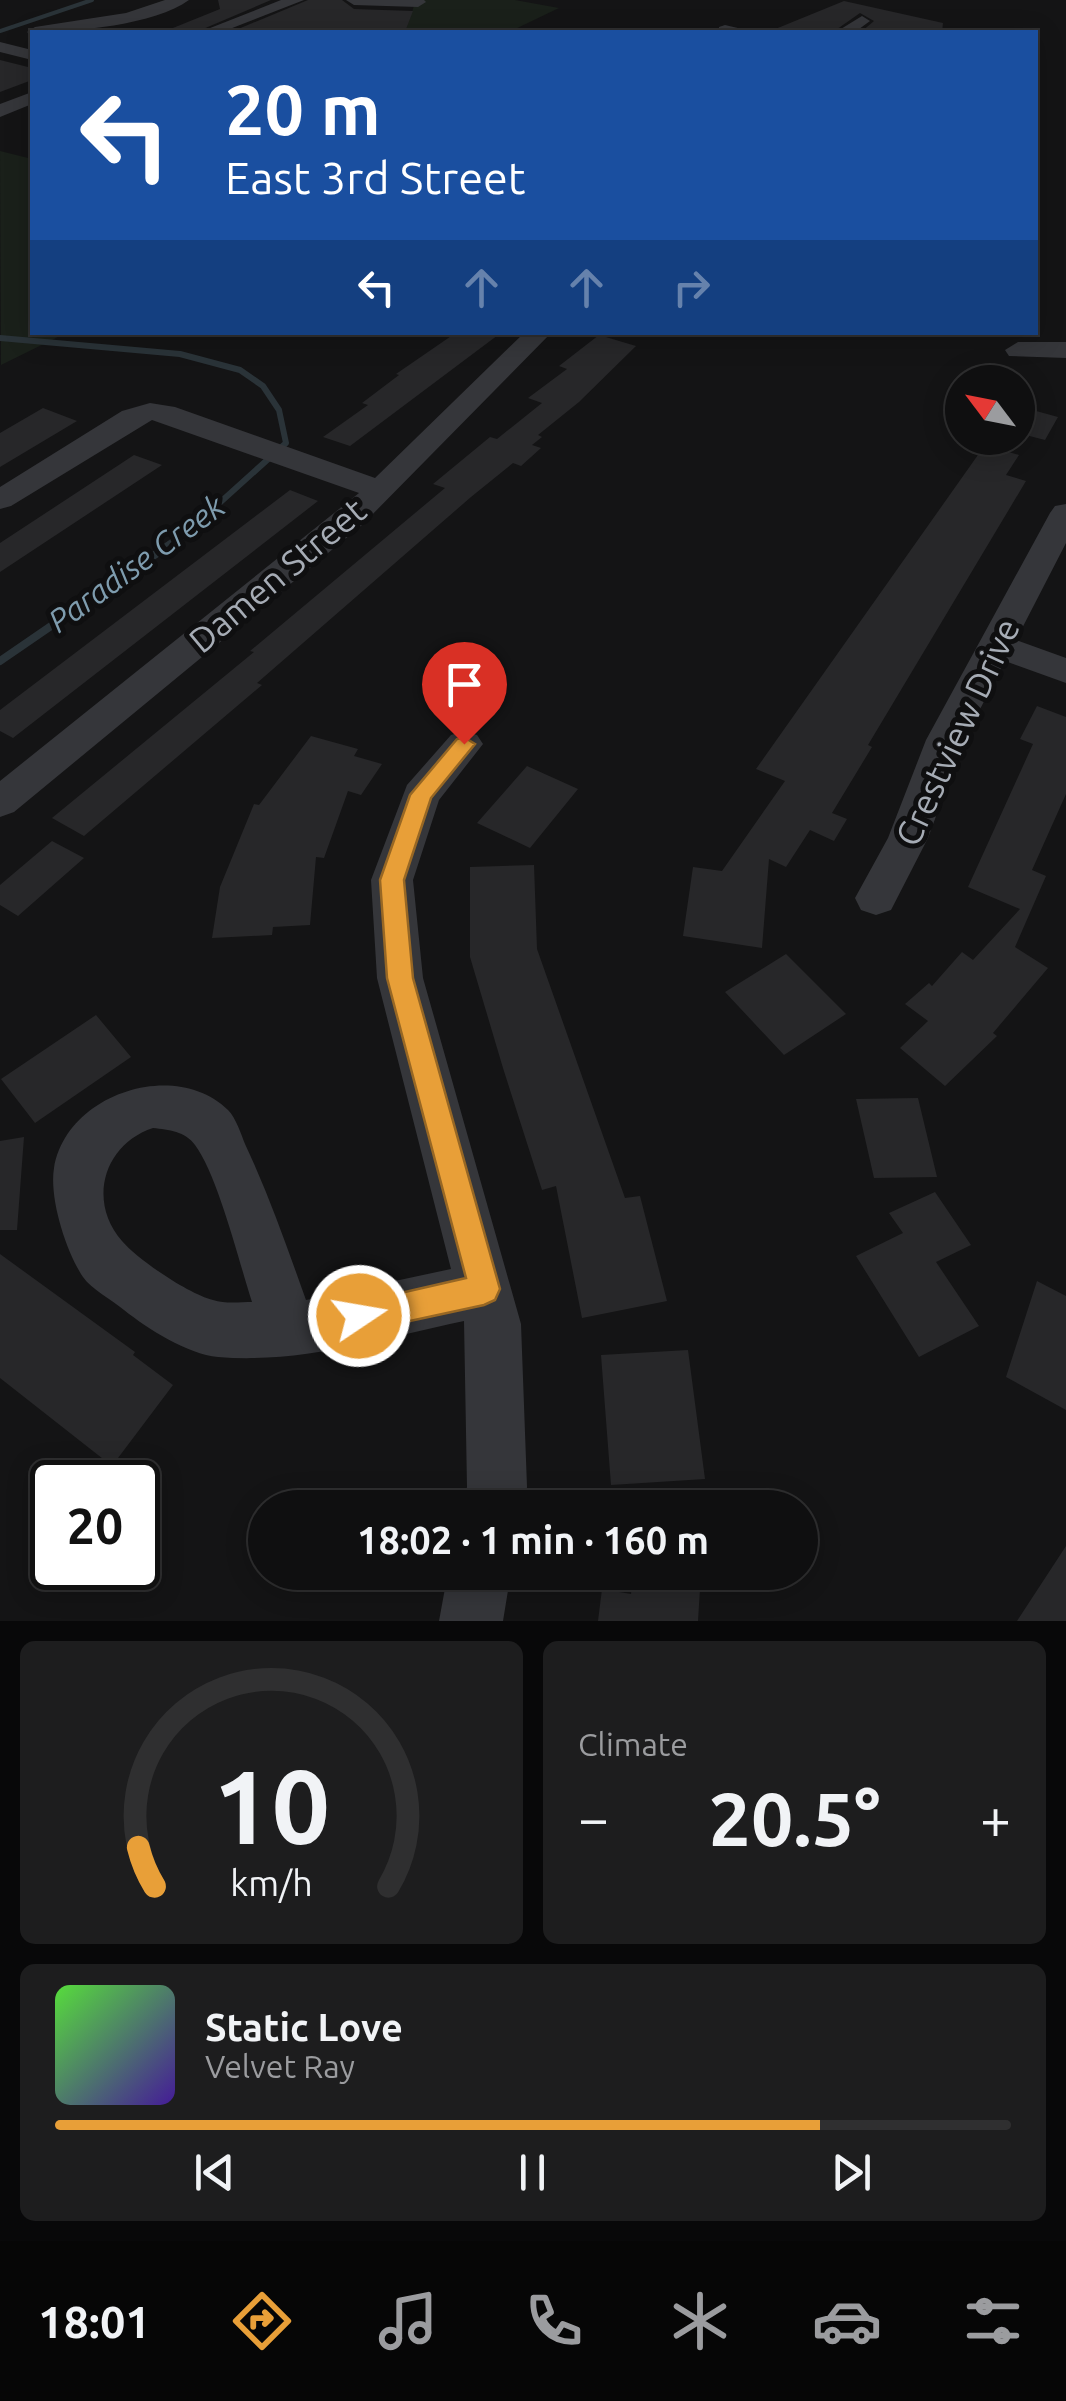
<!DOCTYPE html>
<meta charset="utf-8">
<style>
body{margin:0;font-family:Ubuntu,sans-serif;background:#1d1d1e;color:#f1f3f6;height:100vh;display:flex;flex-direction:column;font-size:38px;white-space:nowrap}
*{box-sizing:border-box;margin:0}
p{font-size:32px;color:#9b9c9f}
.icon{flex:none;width:55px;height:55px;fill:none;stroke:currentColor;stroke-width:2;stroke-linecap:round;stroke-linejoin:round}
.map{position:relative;height:1621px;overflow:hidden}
.side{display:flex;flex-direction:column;gap:20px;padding:20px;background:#080809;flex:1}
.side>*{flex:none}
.hud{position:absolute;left:30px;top:30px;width:1008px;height:305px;border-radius:0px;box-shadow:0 5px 25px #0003,0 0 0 2px #2f2f30;background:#1a4fa0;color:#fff;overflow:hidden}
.needle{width:65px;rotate:302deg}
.buttons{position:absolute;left:945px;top:365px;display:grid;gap:20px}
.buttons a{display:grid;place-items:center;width:90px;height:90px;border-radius:50%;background:#0f0f10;box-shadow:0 5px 25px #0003,0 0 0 2px #2f2f30;font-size:50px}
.speed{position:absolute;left:30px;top:1460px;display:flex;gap:20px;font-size:50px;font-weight:700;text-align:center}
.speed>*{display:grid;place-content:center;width:130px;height:130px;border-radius:50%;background:#0f0f10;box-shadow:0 5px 25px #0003,0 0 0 2px #2f2f30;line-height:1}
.speed .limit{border:5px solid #111;border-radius:15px;background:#fff;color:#111}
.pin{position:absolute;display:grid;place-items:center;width:85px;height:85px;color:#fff;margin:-102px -42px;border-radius:50% 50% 50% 0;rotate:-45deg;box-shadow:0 0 10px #0007}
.pin .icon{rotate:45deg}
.me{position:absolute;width:110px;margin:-55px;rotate:78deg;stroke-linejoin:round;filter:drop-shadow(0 0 8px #0008)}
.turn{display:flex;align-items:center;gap:35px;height:210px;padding:0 30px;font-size:45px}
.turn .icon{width:130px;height:130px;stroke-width:2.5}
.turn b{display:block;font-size:70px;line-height:85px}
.lanes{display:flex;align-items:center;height:95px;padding:0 30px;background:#0003;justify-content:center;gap:50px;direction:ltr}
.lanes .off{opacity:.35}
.big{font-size:75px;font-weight:600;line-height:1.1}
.side .widget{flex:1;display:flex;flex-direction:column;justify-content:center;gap:15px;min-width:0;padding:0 35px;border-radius:15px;background:#1d1d1e}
.side .dial{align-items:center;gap:0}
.dial svg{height:260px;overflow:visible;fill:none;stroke:#2f2f30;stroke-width:7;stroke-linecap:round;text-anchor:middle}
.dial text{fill:#f1f3f6;stroke:none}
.song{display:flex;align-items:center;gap:30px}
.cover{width:120px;height:120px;border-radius:15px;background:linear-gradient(135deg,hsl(110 70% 55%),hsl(260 70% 35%))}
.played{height:10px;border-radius:5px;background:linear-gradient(90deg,#e89f38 80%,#2f2f30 80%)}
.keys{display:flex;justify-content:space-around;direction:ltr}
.heat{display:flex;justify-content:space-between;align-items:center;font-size:55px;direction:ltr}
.side .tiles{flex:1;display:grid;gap:20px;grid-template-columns:1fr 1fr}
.widget:last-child{grid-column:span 2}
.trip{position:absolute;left:248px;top:1490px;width:570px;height:100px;border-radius:50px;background:#0f0f10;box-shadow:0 5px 25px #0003,0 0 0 2px #2f2f30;font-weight:600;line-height:100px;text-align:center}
.tabs{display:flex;height:160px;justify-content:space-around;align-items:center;background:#060606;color:#9b9c9f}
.tabs .icon{width:70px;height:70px}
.tabs .current{color:#e89f38}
.tabs b{font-size:45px;color:#f1f3f6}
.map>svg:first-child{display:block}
.green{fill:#1a201a}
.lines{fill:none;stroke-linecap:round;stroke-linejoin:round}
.stream-far2{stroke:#2a3338;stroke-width:4}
.stream-far1{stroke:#2a3338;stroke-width:6}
.stream{stroke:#2a3338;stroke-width:8}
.building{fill:#272729}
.minor{fill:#35363a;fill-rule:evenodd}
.route{fill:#e89f38;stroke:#976724;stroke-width:2.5}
.labels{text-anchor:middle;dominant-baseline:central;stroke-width:10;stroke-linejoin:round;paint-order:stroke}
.far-water-label{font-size:32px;font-style:italic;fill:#7e9cae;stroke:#0f0f10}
.street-label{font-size:35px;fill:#a6acb5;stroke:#0f0f10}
</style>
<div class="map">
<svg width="1066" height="1621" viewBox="0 0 1066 1621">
<rect width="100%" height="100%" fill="#141415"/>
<path class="green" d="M416,0H515L559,8L509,32H405Z
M0,151L32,159V332L66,333L1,365Z"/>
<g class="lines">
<path class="stream-far2" d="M0,31L92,0"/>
<path class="stream-far1" d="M0,338L180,354L240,370L263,386L279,410L286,443L184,535"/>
<path class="stream" d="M0,661L188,532"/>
</g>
<path class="building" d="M218,0H271L196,32H163L220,9Z
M308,0H342L354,9L413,11L405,32H231Z
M844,1L943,23L942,32H861L874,21L860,13L833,32H768Z
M0,60L32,68V80L0,92Z
M457,332H502L350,446L323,437L368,405L362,403L399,375L396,374Z
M599,335L636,346L579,402L538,435L542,437L532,445L541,448L521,466L513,463L471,497L257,683L262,685L84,836L52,818L254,652L250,651L445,488L433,484L490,437L497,439L542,403L528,398L567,369L559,366Z
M1018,406L1058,417L1045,440L1018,433Z
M43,408L77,421L0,467V433Z
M985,445L1019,455L1006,475L1026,481L868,745L872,747L832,813L847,819L834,841L810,830L786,867L769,859L762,948L683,936L693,867L722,871L785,781L756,769Z
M134,455L162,465L0,572V543Z
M290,490L318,501L13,738L0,731V710Z
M1037,706L1066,717V794L1032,870L1046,876L1015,947L1048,968L993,1033L997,1036L945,1086L900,1048L928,1021L905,1004L929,983L932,986L962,952L973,960L1020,909L968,887L1033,744L1020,739Z
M311,736L358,749L354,756L382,764L361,795L348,791L324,858L316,857L310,925L273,927L272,935L212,938L220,887L254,804L259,805Z
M527,766L578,789L530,848L477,823Z
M52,841L84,858L18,916L0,905V885Z
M534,865L537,949L625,1198L640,1196L667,1301L582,1318L556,1186L542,1190L503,1068L470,957V867Z
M786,954L846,1014L784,1055L725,992Z
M96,1015L131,1057L35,1123L1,1079Z
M918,1098L937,1177L874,1178L856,1099Z
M24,1137L17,1230H0V1141Z
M935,1192L971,1245L936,1262L979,1326L919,1357L856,1256L903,1233L889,1213Z
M0,1254L135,1352L133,1355L173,1385L112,1466L0,1378Z
M1037,1281L1066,1296V1410L1006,1377Z
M688,1350L705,1479L611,1485L601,1355Z
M1066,1546V1621H1017Z
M633,1572H701L698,1621H598L602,1589L631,1594Z"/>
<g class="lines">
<path class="minor" d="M165,0H189C155,25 75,32 32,32V36L27,32L35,27L126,13Z
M281,0H304L222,32H200Z
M346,0H424L426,2L418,7L354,5Z
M862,16L870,21L855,32H836Z
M725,25L742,29L744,32H719V27Z
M0,42L32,50V60L0,52Z
M32,92V104L0,117V104Z
M525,332H552L362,525L14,812L0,817V781L359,493L152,420L11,506L0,509V487L122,411L150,403L175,407L375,478Z
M1018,342H1066V358L1009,356L1005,350Z
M1066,504V543L1016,640L1066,658V683L1005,661L964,740L928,838L891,910L876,915L861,910L855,898L888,838L926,740L1050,513L1055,506Z
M464,731L477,735L483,744L439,800L413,880L423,978L521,1324L527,1487L524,1508H463L467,1487L464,1321C383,1338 302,1364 218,1357C187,1354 148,1329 124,1310C112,1300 91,1289 83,1277C66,1252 49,1198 54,1168C66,1094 175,1058 228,1110C236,1118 241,1134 245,1144C269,1195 287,1247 306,1300L451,1269L377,978L371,880L407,785L451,735ZM153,1128C169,1130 185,1131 195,1145C218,1176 239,1262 252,1302C240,1302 225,1304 213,1300C189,1294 138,1260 122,1241C87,1201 104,1144 153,1128Z
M448,1572H511L503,1621H439Z"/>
</g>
<path class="route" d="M464,737L475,744L431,798L404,880L413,978L500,1289L495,1300L484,1305L359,1332L348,1328L343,1316L348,1305L466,1278L387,978L380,880L410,795L457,739Z"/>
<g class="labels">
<g class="far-water-label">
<text transform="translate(136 563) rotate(-36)">Paradise Creek</text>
</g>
<g class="street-label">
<text transform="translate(277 575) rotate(-40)">Damen Street</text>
<text transform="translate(957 732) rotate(-65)">Crestview Drive</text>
</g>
</g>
</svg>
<div class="buttons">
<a><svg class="needle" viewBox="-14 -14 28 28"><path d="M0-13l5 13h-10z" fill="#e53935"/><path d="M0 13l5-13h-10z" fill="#9b9c9f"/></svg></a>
</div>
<div class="speed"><div class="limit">20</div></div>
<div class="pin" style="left:464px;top:744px;background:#d93025"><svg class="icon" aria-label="arrive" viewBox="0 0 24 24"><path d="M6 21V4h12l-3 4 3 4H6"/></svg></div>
<svg class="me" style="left:359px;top:1316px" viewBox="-20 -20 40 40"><circle r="17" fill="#e89f38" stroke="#fff" stroke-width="3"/><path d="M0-11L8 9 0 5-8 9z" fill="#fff"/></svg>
<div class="trip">18:02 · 1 min · 160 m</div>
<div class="hud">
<div class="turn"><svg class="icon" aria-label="left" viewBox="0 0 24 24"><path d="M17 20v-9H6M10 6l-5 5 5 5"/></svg><div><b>20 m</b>East 3rd Street</div></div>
<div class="lanes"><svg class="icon" aria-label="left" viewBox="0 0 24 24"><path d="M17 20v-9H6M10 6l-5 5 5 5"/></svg><svg class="icon off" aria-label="ahead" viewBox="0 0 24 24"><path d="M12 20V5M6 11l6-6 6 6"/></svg><svg class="icon off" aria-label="ahead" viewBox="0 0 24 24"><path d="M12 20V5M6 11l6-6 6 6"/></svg><svg class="icon off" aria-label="right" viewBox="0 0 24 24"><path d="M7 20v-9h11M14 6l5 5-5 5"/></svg></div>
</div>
</div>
<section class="side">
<div class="tiles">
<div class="widget dial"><svg viewBox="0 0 100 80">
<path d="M14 69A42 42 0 1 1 86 69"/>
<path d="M14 69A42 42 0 0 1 9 57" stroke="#e89f38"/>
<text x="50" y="56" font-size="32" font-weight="700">10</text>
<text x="50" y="72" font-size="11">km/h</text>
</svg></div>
<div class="widget"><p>Climate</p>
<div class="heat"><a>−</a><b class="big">20.5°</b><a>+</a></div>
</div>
<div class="widget">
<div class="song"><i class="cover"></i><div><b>Static Love</b><p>Velvet Ray</p></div></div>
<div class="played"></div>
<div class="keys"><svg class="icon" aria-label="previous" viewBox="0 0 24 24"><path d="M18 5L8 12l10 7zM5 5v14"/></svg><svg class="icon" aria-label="pause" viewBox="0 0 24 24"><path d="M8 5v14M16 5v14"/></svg><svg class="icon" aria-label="next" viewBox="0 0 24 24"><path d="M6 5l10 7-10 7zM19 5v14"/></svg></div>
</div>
</div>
</section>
<nav class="tabs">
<b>18:01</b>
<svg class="icon current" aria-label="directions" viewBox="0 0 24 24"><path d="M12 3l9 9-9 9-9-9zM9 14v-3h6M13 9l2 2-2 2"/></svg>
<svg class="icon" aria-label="music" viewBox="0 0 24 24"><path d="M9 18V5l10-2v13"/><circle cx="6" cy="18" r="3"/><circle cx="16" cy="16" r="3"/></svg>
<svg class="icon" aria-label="phone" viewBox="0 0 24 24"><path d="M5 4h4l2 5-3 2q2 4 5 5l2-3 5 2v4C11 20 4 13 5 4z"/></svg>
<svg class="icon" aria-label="climate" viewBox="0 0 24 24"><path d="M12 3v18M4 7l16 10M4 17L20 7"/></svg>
<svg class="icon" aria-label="car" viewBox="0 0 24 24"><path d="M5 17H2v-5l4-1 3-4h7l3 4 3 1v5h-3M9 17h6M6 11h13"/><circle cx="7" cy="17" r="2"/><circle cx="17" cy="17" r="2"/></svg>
<svg class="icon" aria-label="filters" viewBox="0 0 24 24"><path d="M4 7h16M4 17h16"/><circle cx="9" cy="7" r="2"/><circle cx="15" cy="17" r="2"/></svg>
</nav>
